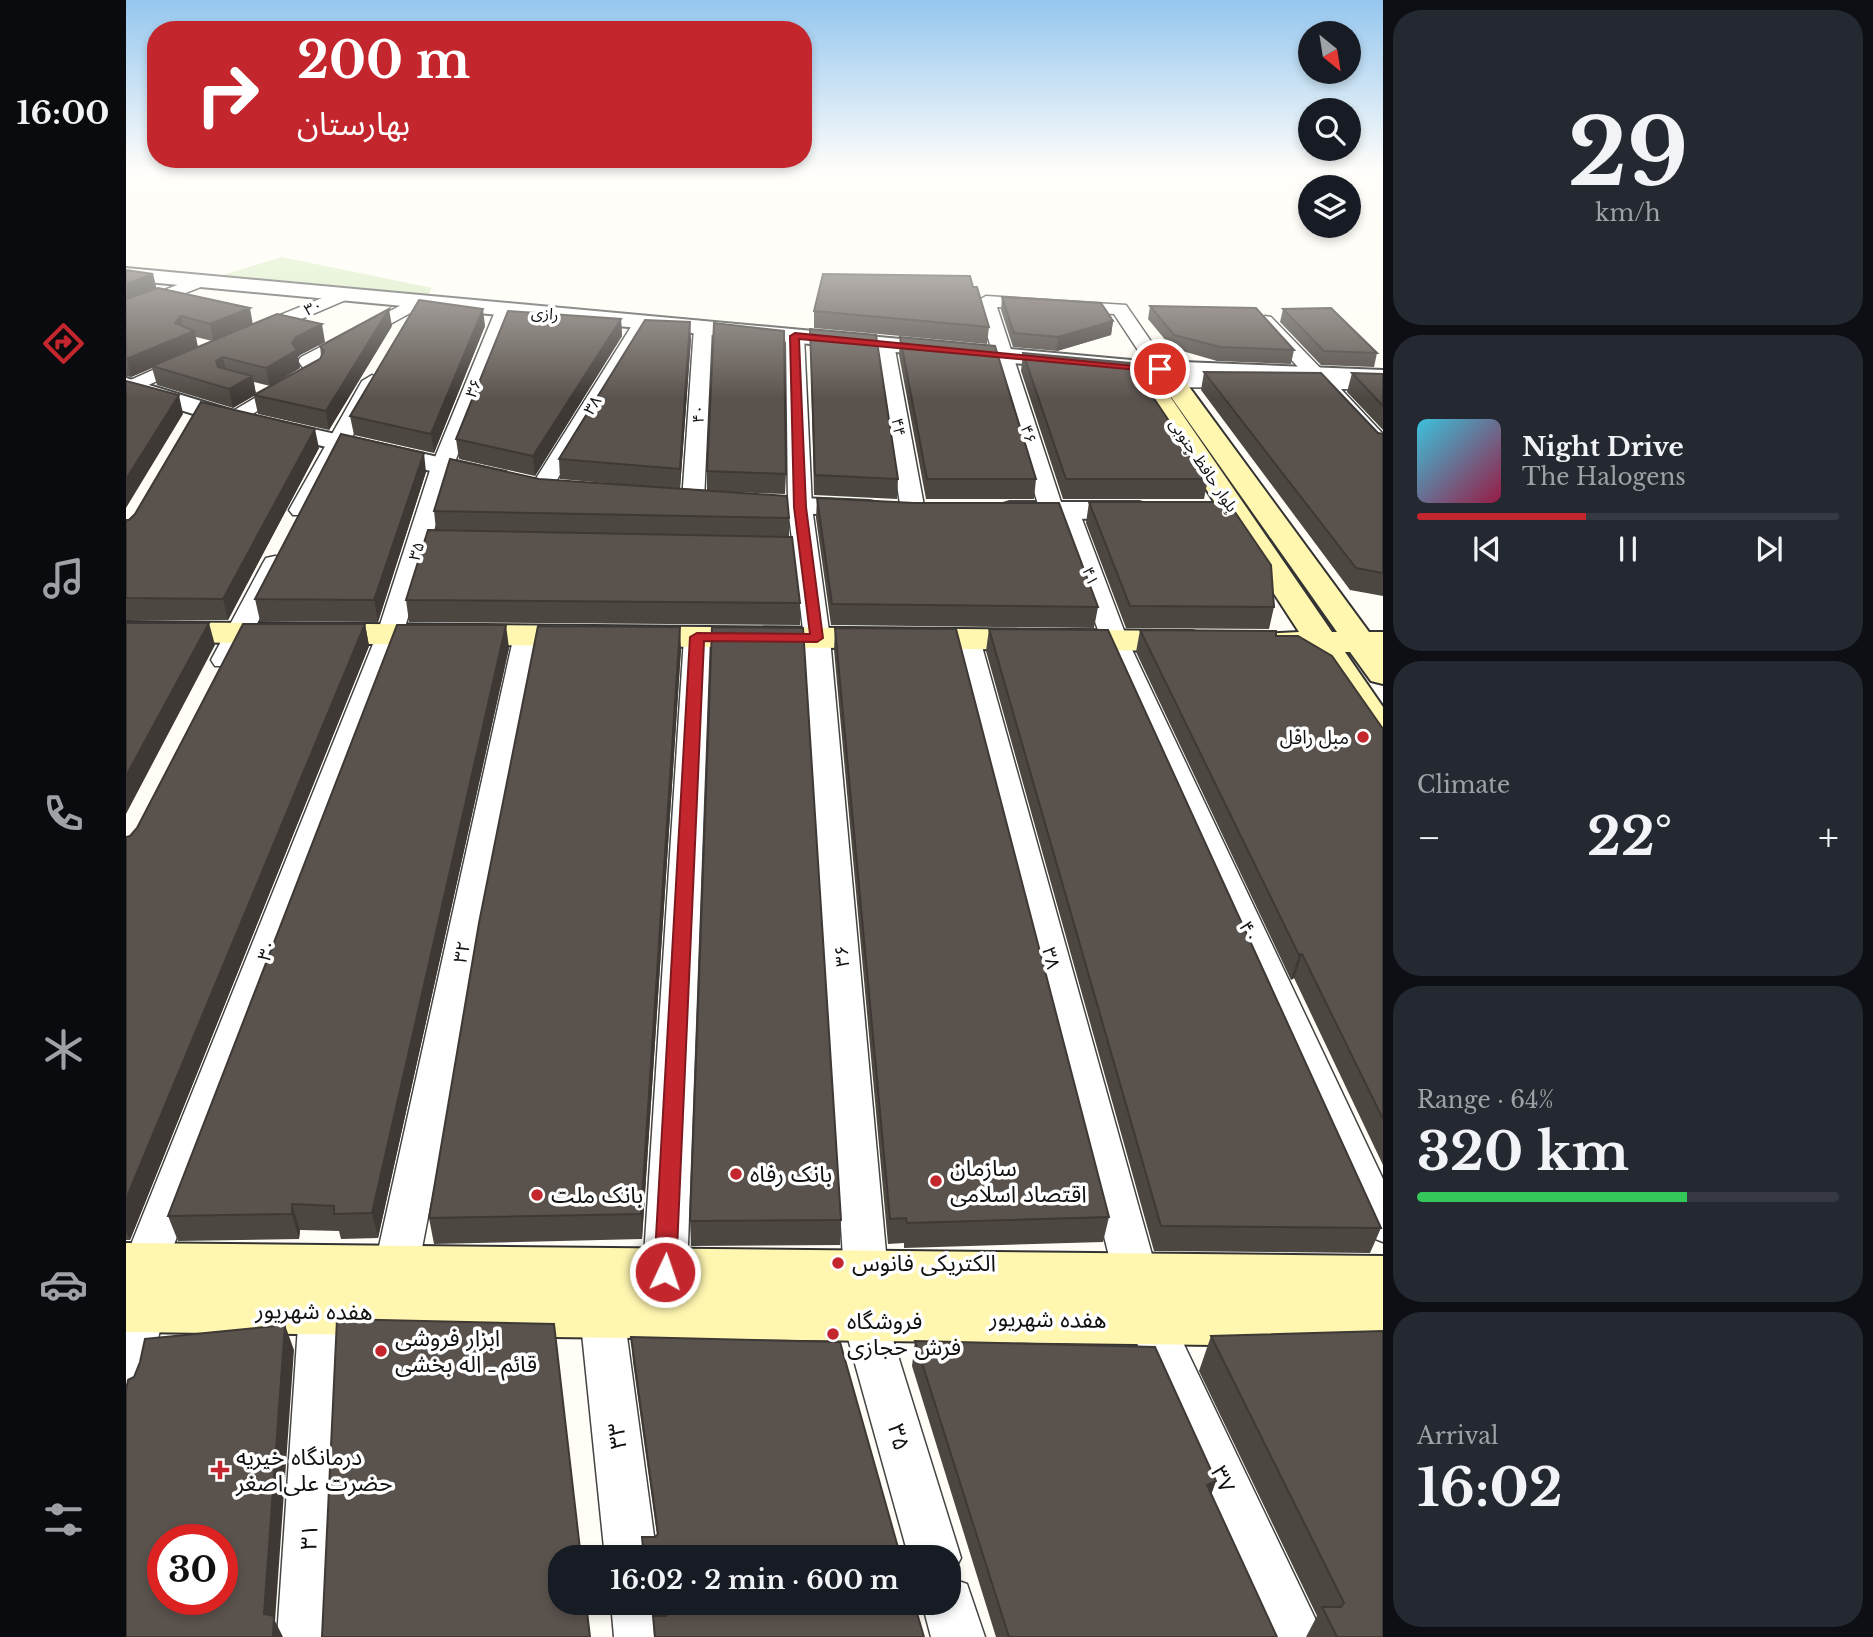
<!DOCTYPE html>
<meta charset="utf-8">
<style>
body{margin:0;font-family:"Libre Baskerville","Noto Sans Arabic",serif;background:#242831;color:#f1f3f6;height:100vh;display:flex;flex-direction:column;font-size:26px;white-space:nowrap}
*{box-sizing:border-box;margin:0}
p{font-size:23px;color:#9ea1a6}
.icon{flex:none;width:38px;height:38px;fill:none;stroke:currentColor;stroke-width:2;stroke-linecap:round;stroke-linejoin:round}
.map{position:relative;flex:1;overflow:hidden}
.drawer{display:flex;flex-direction:column;gap:10px;padding:10px;background:#0d0f14;width:490px}
.drawer>*{flex:none}
.top-card{position:absolute;left:21px;top:21px;width:665px;height:147px;border-radius:28px;box-shadow:0 4px 10px #0003;background:#c4262e;color:#fff;overflow:hidden}
.needle{width:46px;rotate:150deg}
.fabs{position:absolute;left:1172px;top:21px;display:grid;gap:14px}
.fabs a{display:grid;place-items:center;width:63px;height:63px;border-radius:50%;background:#171b24;box-shadow:0 4px 10px #0003;font-size:35px}
.speed{position:absolute;left:21px;top:1524px;display:flex;gap:14px;font-size:35px;font-weight:700;text-align:center}
.speed>*{display:grid;place-content:center;width:91px;height:91px;border-radius:50%;background:#171b24;box-shadow:0 4px 10px #0003;line-height:1}
.speed .limit{border:10px solid #d22;background:#fff;color:#111}
.pin{position:absolute;display:grid;place-items:center;width:60px;height:60px;color:#fff;margin:-30px;border:4px solid #fff;border-radius:50%;box-shadow:0 2px 7px #0007}
.me{position:absolute;width:77px;margin:-38px;rotate:3deg;stroke-linejoin:round;filter:drop-shadow(0 0 5px #0008)}
.turn{display:flex;align-items:center;gap:24px;height:147px;padding:0 35px;font-size:32px}
.turn .icon{width:91px;height:91px;stroke-width:2.5}
.turn b{display:block;font-size:49px;line-height:60px}
.big{font-size:52px;font-weight:700;line-height:1.1}
.drawer .tile{flex:1;display:flex;flex-direction:column;justify-content:center;gap:10px;min-width:0;padding:0 24px;border-radius:28px;background:#242831}
.drawer .dial{align-items:center;gap:0}
.dial b{font-size:91px;line-height:1}
.song{display:flex;align-items:center;gap:21px}
.cover{width:84px;height:84px;border-radius:10px;background:linear-gradient(135deg,hsl(190 70% 55%),hsl(340 70% 35%))}
.played{height:7px;border-radius:4px;background:linear-gradient(90deg,#c4262e 40%,#363941 40%)}
.keys{display:flex;justify-content:space-around;direction:ltr}
.heat{display:flex;justify-content:space-between;align-items:center;font-size:38px;direction:ltr}
.charge{height:10px;border-radius:5px;background:linear-gradient(90deg,#34c759 64%,#363941 0)}
.trip{position:absolute;left:422px;top:1545px;width:413px;height:70px;border-radius:28px;background:#171b24;box-shadow:0 4px 10px #0003;font-weight:700;line-height:70px;text-align:center}
main{display:flex;flex:1;min-height:0}
.dock{display:flex;flex-direction:column;width:126px;justify-content:space-around;align-items:center;background:#090b0e;color:#9ea1a6}
.dock .icon{width:49px;height:49px}
.dock .selected{color:#c4262e}
.dock b{font-size:32px;color:#f1f3f6}
.map>svg:first-child{display:block}
.green{fill:#d5ebbd}
.lines{fill:none;stroke-linecap:round;stroke-linejoin:round}
.minor-casing{stroke:#444;stroke-width:3}
.tertiary-casing{stroke:#444;stroke-width:4}
.secondary-casing{stroke:#333;stroke-width:4}
.minor{fill:#fff;fill-rule:evenodd}
.tertiary{fill:#fff;fill-rule:evenodd}
.secondary{fill:#fff6b0;fill-rule:evenodd}
.wall{fill:#4d4742;fill-rule:evenodd}
.shaded-wall{fill:#3f3936}
.building{fill:#5a524d;stroke:#3f3936;stroke-width:2;fill-rule:evenodd}
.route{fill:#c4262e;stroke:#7f191e;stroke-width:2}
.poi-dot{fill:#c4262e;stroke:#fff;stroke-width:2.5}
.labels{text-anchor:middle;dominant-baseline:central;stroke-width:7;stroke-linejoin:round;paint-order:stroke}
.far-street-label{font-size:16px;fill:#111;stroke:#fff}
.poi-label{font-size:19px;fill:#111;stroke:#fff;text-anchor:end}
.street-label{font-size:19px;fill:#111;stroke:#fff}
.near-poi-label{font-size:23px;fill:#111;stroke:#fff;text-anchor:start}
.near-street-label{font-size:23px;fill:#111;stroke:#fff}
</style>
<main>
<nav class="dock">
<b>16:00</b>
<svg class="icon selected" aria-label="directions" viewBox="0 0 24 24"><path d="M12 3l9 9-9 9-9-9zM9 14v-3h6M13 9l2 2-2 2"/></svg>
<svg class="icon" aria-label="music" viewBox="0 0 24 24"><path d="M9 18V5l10-2v13"/><circle cx="6" cy="18" r="3"/><circle cx="16" cy="16" r="3"/></svg>
<svg class="icon" aria-label="phone" viewBox="0 0 24 24"><path d="M5 4h4l2 5-3 2q2 4 5 5l2-3 5 2v4C11 20 4 13 5 4z"/></svg>
<svg class="icon" aria-label="climate" viewBox="0 0 24 24"><path d="M12 3v18M4 7l16 10M4 17L20 7"/></svg>
<svg class="icon" aria-label="car" viewBox="0 0 24 24"><path d="M5 17H2v-5l4-1 3-4h7l3 4 3 1v5h-3M9 17h6M6 11h13"/><circle cx="7" cy="17" r="2"/><circle cx="17" cy="17" r="2"/></svg>
<svg class="icon" aria-label="filters" viewBox="0 0 24 24"><path d="M4 7h16M4 17h16"/><circle cx="9" cy="7" r="2"/><circle cx="15" cy="17" r="2"/></svg>
</nav>
<div class="map">
<svg width="1257" height="1637" viewBox="0 0 1257 1637">
<rect width="100%" height="100%" fill="#fffdf5"/>
<path class="green" d="M156,257L306,288L300,298L90,277Z"/>
<g class="lines">
<g class="minor-casing">
<path id="minor" d="M74,276L82,281L80,285L0,316V305Z
M216,290L225,295L222,299L131,338L124,340L115,334L117,330Z
M293,296L302,301L299,305L193,363L199,371L196,375L112,422L105,424L95,418L178,369L172,361L175,357Z
M860,296L1000,305L1044,369L1041,373H1027L988,314L871,307L936,505L949,506L953,511L1002,641L1257,1179V1242L1242,1236L1236,1224L976,641L931,517L918,516L914,511L851,301Z
M379,304L388,309L327,467L277,634L40,1266L33,1279L18,1285L3,1279L0,1257L251,634L305,467L370,309Z
M1139,316L1145,317L1203,377L1257,378V390L1215,389L1257,434V452L1249,451L1192,389L1044,387L1034,381L1044,375L1181,377L1130,321Z
M517,317L526,322L426,488L423,493H407L404,488L508,322Z
M577,322L586,327L578,501L567,508L556,501L568,327Z
M669,330L678,336L686,507L704,638L762,1274L755,1287L740,1293L725,1287L718,1274L678,638L662,507L660,336Z
M759,338L768,344L799,511L795,516H779L775,511L750,344Z
M67,352L77,358L74,362L0,395V382Z
M246,375L256,381L187,510L183,515H167L163,510L236,381Z
M149,556L158,558L161,563L113,660L109,666H89L85,660L137,563L140,558Z
M401,627L410,629L414,635L292,1269L285,1282L270,1288L255,1282L248,1269L388,635L392,629Z
M571,629L580,631L584,637L561,1272L554,1285L539,1291L524,1285L517,1272L558,637L562,631Z
M841,631L850,633L854,639L1032,1276L1026,1289L1010,1295L994,1289L988,1276L828,639L832,633Z
M16,1289L32,1295L38,1309L23,1386L17,1401L0,1407V1296Z
M195,1291L211,1297L217,1311L205,1637H151L173,1311L179,1297Z
M476,1294L492,1300L498,1314L531,1558H479L454,1314L460,1300Z
M738,1297L754,1303L760,1317L835,1558L824,1578L841,1584L859,1637H805L796,1603H822V1558H783L716,1317L722,1303Z
M1024,1301L1040,1307L1198,1637H1144L1001,1321L1008,1307Z
M485,1603H537L542,1637H488Z"/>
</g>
<g class="tertiary-casing">
<path id="tertiary" d="M0,268L1005,360L1257,370V384L1005,374L0,280Z
M0,378L111,412L370,470L380,472L384,478L380,484L370,486L96,423L0,393Z
M611,495L743,501L753,503L757,509L753,515L743,517L601,509L597,503L601,497Z
M884,502H1013L1023,505L1027,511L1023,517L1013,520L874,517L870,511L874,505Z"/>
</g>
<g class="secondary-casing">
<path id="secondary" d="M1034,362L1042,364L1061,384L1243,632H1257V684L1245,681L1224,652H1219L1257,707V744L1244,741L1186,652L1118,649L1114,642L1118,635L1173,632L1017,392L1026,364ZM1041,392L1043,394L1211,632H1206Z
M0,622L1066,631L1078,634L1082,641L1078,648L1066,651L0,642Z
M0,1243L1257,1256V1347L0,1332Z"/>
</g>
<use href="#minor" class="minor"/>
<use href="#tertiary" class="tertiary"/>
<use href="#secondary" class="secondary"/>
</g>
<path class="wall" d="M0,270L27,274L30,289L127,324L199,342L174,355L172,357L174,368L144,386L128,382L130,394L194,359L195,356L194,346L266,326L203,430L132,414L128,396L107,408L31,385L26,368L5,377L0,376ZM70,337L86,341L72,347Z
M847,287L863,327L861,344L688,328V311Z
M876,297L987,321L985,335L931,351L887,347L875,310Z
M1024,306L1168,350L1165,364L1091,361L1046,348L1022,319Z
M1157,309L1251,353L1248,367L1195,365L1154,322Z
M495,319L496,336L409,476L333,459L330,439Z
M359,326L308,453L228,435L224,416Z
M684,329L772,479L771,499L688,495Z
M774,337L910,479L908,499H800L773,355Z
M565,339L554,488L581,490V471L660,474L659,494L601,492L663,518V537L674,603V625L283,622L280,600L310,530L308,511L413,479L502,485L434,479L433,459Z
M897,353L1082,479L1078,499H937L895,371Z
M1078,372L1257,434V596L1224,590L1075,390Z
M1226,373L1257,374V430L1221,392Z
M193,448L102,620H0V520Z
M300,472L252,622L134,621L129,599Z
M691,498L972,607L968,628L705,625L690,518Z
M963,502L1148,607L1143,629L1000,628L960,523Z
M239,624L243,646L4,1240H0V837L4,836Z
M709,628L983,1217L977,1242L778,1248V1243L762,1244L708,650Z
M863,629L1255,1228L1244,1253L1028,1251L860,651Z
M1014,630L1150,636L1257,729V1165L1168,978L1165,980L1010,652Z
M383,648L252,1238L215,1239L213,1231L174,1230L173,1239L52,1241L42,1216Z
M555,649L516,1239L308,1244L303,1218Z
M715,1220L714,1245L565,1246L564,1221Z
M1085,1336L1257,1637H1180L1191,1616L1073,1371Z
M505,1337L775,1558L529,1537L531,1535L507,1362Z
M789,1341L1090,1481L1085,1495L1151,1637H870L786,1366Z
M539,1603H788L798,1637H528L527,1616H540L541,1615Z"/>
<path class="shaded-wall" d="M27,274L31,290L0,303V284Z
M124,308L127,325L88,342L84,324Z
M263,309L266,326L203,430L200,411Z
M357,309L359,326L308,453L305,434Z
M55,316L59,334L68,331L72,348L26,366V368L5,377L1,359L49,323Z
M495,319L496,336L409,476L407,456Z
M987,321L985,335L931,351L932,337Z
M564,322L565,339L554,489V469Z
M196,324L199,342L174,355L172,357L174,368L144,386L140,368L170,337Z
M97,357L101,375L94,379L90,361Z
M126,376L130,394L107,408L103,389Z
M53,395L57,414L0,508V479Z
M189,429L193,448L102,620L97,599Z
M298,453L300,472L252,622L248,600Z
M83,623L89,645L0,814V776Z
M239,624L243,646L4,1240L0,1231V1199Z
M380,625L383,648L252,1238L246,1213Z
M554,627L555,649L516,1239L515,1214Z
M1176,954L1168,978L1165,980L1173,955Z
M166,1204L174,1230L173,1239L166,1214Z
M159,1325L168,1350L149,1621L157,1637H147L138,1614Z
M1090,1481L1081,1505V1485Z"/>
<path class="building" d="M0,270L27,274L0,284Z
M697,274L844,276L847,287H851L863,327L688,311Z
M32,288L124,308L84,324L55,316L49,323L68,331L0,359V299Z
M876,297L975,303L987,321L932,337L888,333Z
M293,300L357,309L305,434L224,416Z
M1024,306L1130,308L1168,350L1094,347L1048,335Z
M1205,308L1251,353L1198,351L1157,309Z
M263,309L200,411L128,395L194,359L198,351L194,346Z
M382,311L495,319L407,456L330,439Z
M151,314L196,324L170,337L166,343L171,350L140,368L97,357L90,361L92,367L126,376L103,389L26,366Z
M519,320L564,322L554,469L433,459Z
M588,323L658,331L660,474L581,471Z
M684,329L750,335L772,479L689,475Z
M774,337L869,346L910,479H801Z
M897,353L1004,363L1082,479H940Z
M1078,372L1195,373L1252,433L1257,434V573L1230,568Z
M1226,373L1257,374V406Z
M0,381L53,395L0,479Z
M75,402L189,429L97,599L0,598V520H3L9,514Z
M215,434L298,453L248,600L129,599Z
M324,459L413,479L661,496L663,518L308,511Z
M691,498L788,503H933L972,607L706,604Z
M963,502H1102L1145,565L1148,607L1004,606Z
M302,530L666,537L674,603L280,600Z
M0,623H83L0,776Z
M117,624H239L0,1199V837L4,836L11,828Z
M271,625H380L246,1213L208,1214V1206L166,1204V1214L42,1216Z
M412,626L554,627L515,1214L303,1218L353,923Z
M586,627L677,628L715,1220L564,1221Z
M709,628L830,629L983,1217L781,1223L780,1218L764,1219Z
M863,629L982,630L1255,1228L1035,1226Z
M1014,630L1150,631V636H1172L1206,656L1257,729V1119L1176,954L1173,955Z
M211,1319L428,1324L455,1558H434V1603H460L464,1637H196Z
M159,1325L138,1614L148,1616L147,1637H0V1390L2,1380L8,1377L14,1362L19,1339ZM37,1540H96V1600H37Z
M1257,1331V1637H1211L1196,1607H1215L1218,1603L1085,1336Z
M505,1337L714,1342L775,1558H518L516,1537H529L532,1534Z
M789,1341L1029,1347L1090,1481L1081,1485L1151,1637H883Z
M541,1603H788L798,1637H529L527,1616H540L543,1613Z"/>
<linearGradient id="sky" x2="0" y2="1"><stop stop-color="#95c6ee"/><stop offset="0.43" stop-color="#fffefa"/><stop offset="1" stop-color="#fffefa" stop-opacity="0"/></linearGradient>
<rect width="1257" height="399" fill="url(#sky)"/>
<path class="route" d="M669,333L1039,369L1034,372L673,339L680,507L697,638L691,642L578,641L550,1272L546,1278L539,1281L531,1278L528,1272L564,637L571,633L684,634L668,507L664,336Z"/>
<g class="poi-dot">
<circle cx="1237" cy="737" r="7"/>
<circle cx="610" cy="1174" r="7"/>
<circle cx="810" cy="1181" r="7"/>
<circle cx="411" cy="1195" r="7"/>
<circle cx="712" cy="1263" r="7"/>
<circle cx="707" cy="1334" r="7"/>
<circle cx="255" cy="1351" r="7"/>
<path d="M90.5 1459.5h7v7h7v7h-7v7h-7v-7h-7v-7h7z"/>
</g>
<g class="labels">
<g class="far-street-label">
<text transform="translate(187 307) rotate(-23)">۳۰</text>
<text transform="translate(419 313) rotate(5)">رازی</text>
<text transform="translate(347 388) rotate(-68)">۳۶</text>
<text transform="translate(466 405) rotate(-58)">۳۸</text>
<text transform="translate(572 414) rotate(-87)">۴۰</text>
<text transform="translate(773 427) rotate(80)">۴۴</text>
<text transform="translate(903 434) rotate(73)">۴۶</text>
<text transform="translate(1078 465) rotate(56)">بلوار حافظ جنوبی</text>
<text transform="translate(290 551) rotate(-73)">۳۵</text>
<text transform="translate(965 576) rotate(69)">۴۱</text>
</g>
<g class="poi-label">
<text x="1223" y="737">مبل رافل</text>
</g>
<g class="street-label">
<text transform="translate(1123 932) rotate(65)">۴۰</text>
<text transform="translate(141 950) rotate(-69)">۳۰</text>
<text transform="translate(336 952) rotate(-78)">۳۲</text>
<text transform="translate(716 956) rotate(-94)">۳۶</text>
<text transform="translate(925 958) rotate(75)">۳۸</text>
</g>
<g class="near-poi-label">
<text x="824" y="1168">سازمان<tspan x="824" dy="26">اقتصاد اسلامی</tspan></text>
<text x="624" y="1174">بانک رفاه</text>
<text x="425" y="1195">بانک ملت</text>
<text x="726" y="1263">الکتریکی فانوس</text>
<text x="721" y="1321">فروشگاه<tspan x="721" dy="26">فرش حجازی</tspan></text>
<text x="269" y="1338">ابزار فروشی<tspan x="269" dy="26">قائم ـ اله بخشی</tspan></text>
<text x="110" y="1457">درمانگاه خیریه<tspan x="110" dy="26">حضرت علی‌اصغر</tspan></text>
</g>
<g class="near-street-label">
<text transform="translate(188 1311) rotate(1)">هفده شهریور</text>
<text transform="translate(922 1319) rotate(1)">هفده شهریور</text>
<text transform="translate(491 1436) rotate(-97)">۳۳</text>
<text transform="translate(773 1437) rotate(74)">۳۵</text>
<text transform="translate(1097 1479) rotate(65)">۳۷</text>
<text transform="translate(183 1537) rotate(-87)">۳۱</text>
</g>
</g>
</svg>
<div class="fabs">
<a><svg class="needle" viewBox="-14 -14 28 28"><path d="M0-13l5 13h-10z" fill="#e53935"/><path d="M0 13l5-13h-10z" fill="#9ea1a6"/></svg></a>
<a><svg class="icon" aria-label="search" viewBox="0 0 24 24"><circle cx="10" cy="10" r="6"/><path d="M15 15l6 6"/></svg></a>
<a><svg class="icon" aria-label="layers" viewBox="0 0 24 24"><path d="M12 4l9 5-9 5-9-5zM3 14l9 5 9-5"/></svg></a>
</div>
<div class="speed"><div class="limit">30</div></div>
<div class="pin" style="left:1034px;top:369px;background:#d93025"><svg class="icon" aria-label="arrive" viewBox="0 0 24 24"><path d="M6 21V4h12l-3 4 3 4H6"/></svg></div>
<svg class="me" style="left:539px;top:1272px" viewBox="-20 -20 40 40"><circle r="17" fill="#c4262e" stroke="#fff" stroke-width="3"/><path d="M0-11L8 9 0 5-8 9z" fill="#fff"/></svg>
<div class="trip">16:02 · 2 min · 600 m</div>
<div class="top-card">
<div class="turn"><svg class="icon" aria-label="right" viewBox="0 0 24 24"><path d="M7 20v-9h11M14 6l5 5-5 5"/></svg><div><b>200 m</b>بهارستان</div></div>
</div>
</div>
<section class="drawer">
<div class="tile dial"><b>29</b><p>km/h</p></div>
<div class="tile">
<div class="song"><i class="cover"></i><div><b>Night Drive</b><p>The Halogens</p></div></div>
<div class="played"></div>
<div class="keys"><svg class="icon" aria-label="previous" viewBox="0 0 24 24"><path d="M18 5L8 12l10 7zM5 5v14"/></svg><svg class="icon" aria-label="pause" viewBox="0 0 24 24"><path d="M8 5v14M16 5v14"/></svg><svg class="icon" aria-label="next" viewBox="0 0 24 24"><path d="M6 5l10 7-10 7zM19 5v14"/></svg></div>
</div>
<div class="tile"><p>Climate</p>
<div class="heat"><a>−</a><b class="big">22°</b><a>+</a></div>
</div>
<div class="tile"><p>Range · 64%</p><b class="big">320 km</b><div class="charge"></div></div>
<div class="tile"><p>Arrival</p><b class="big">16:02</b></div>
</section>
</main>
